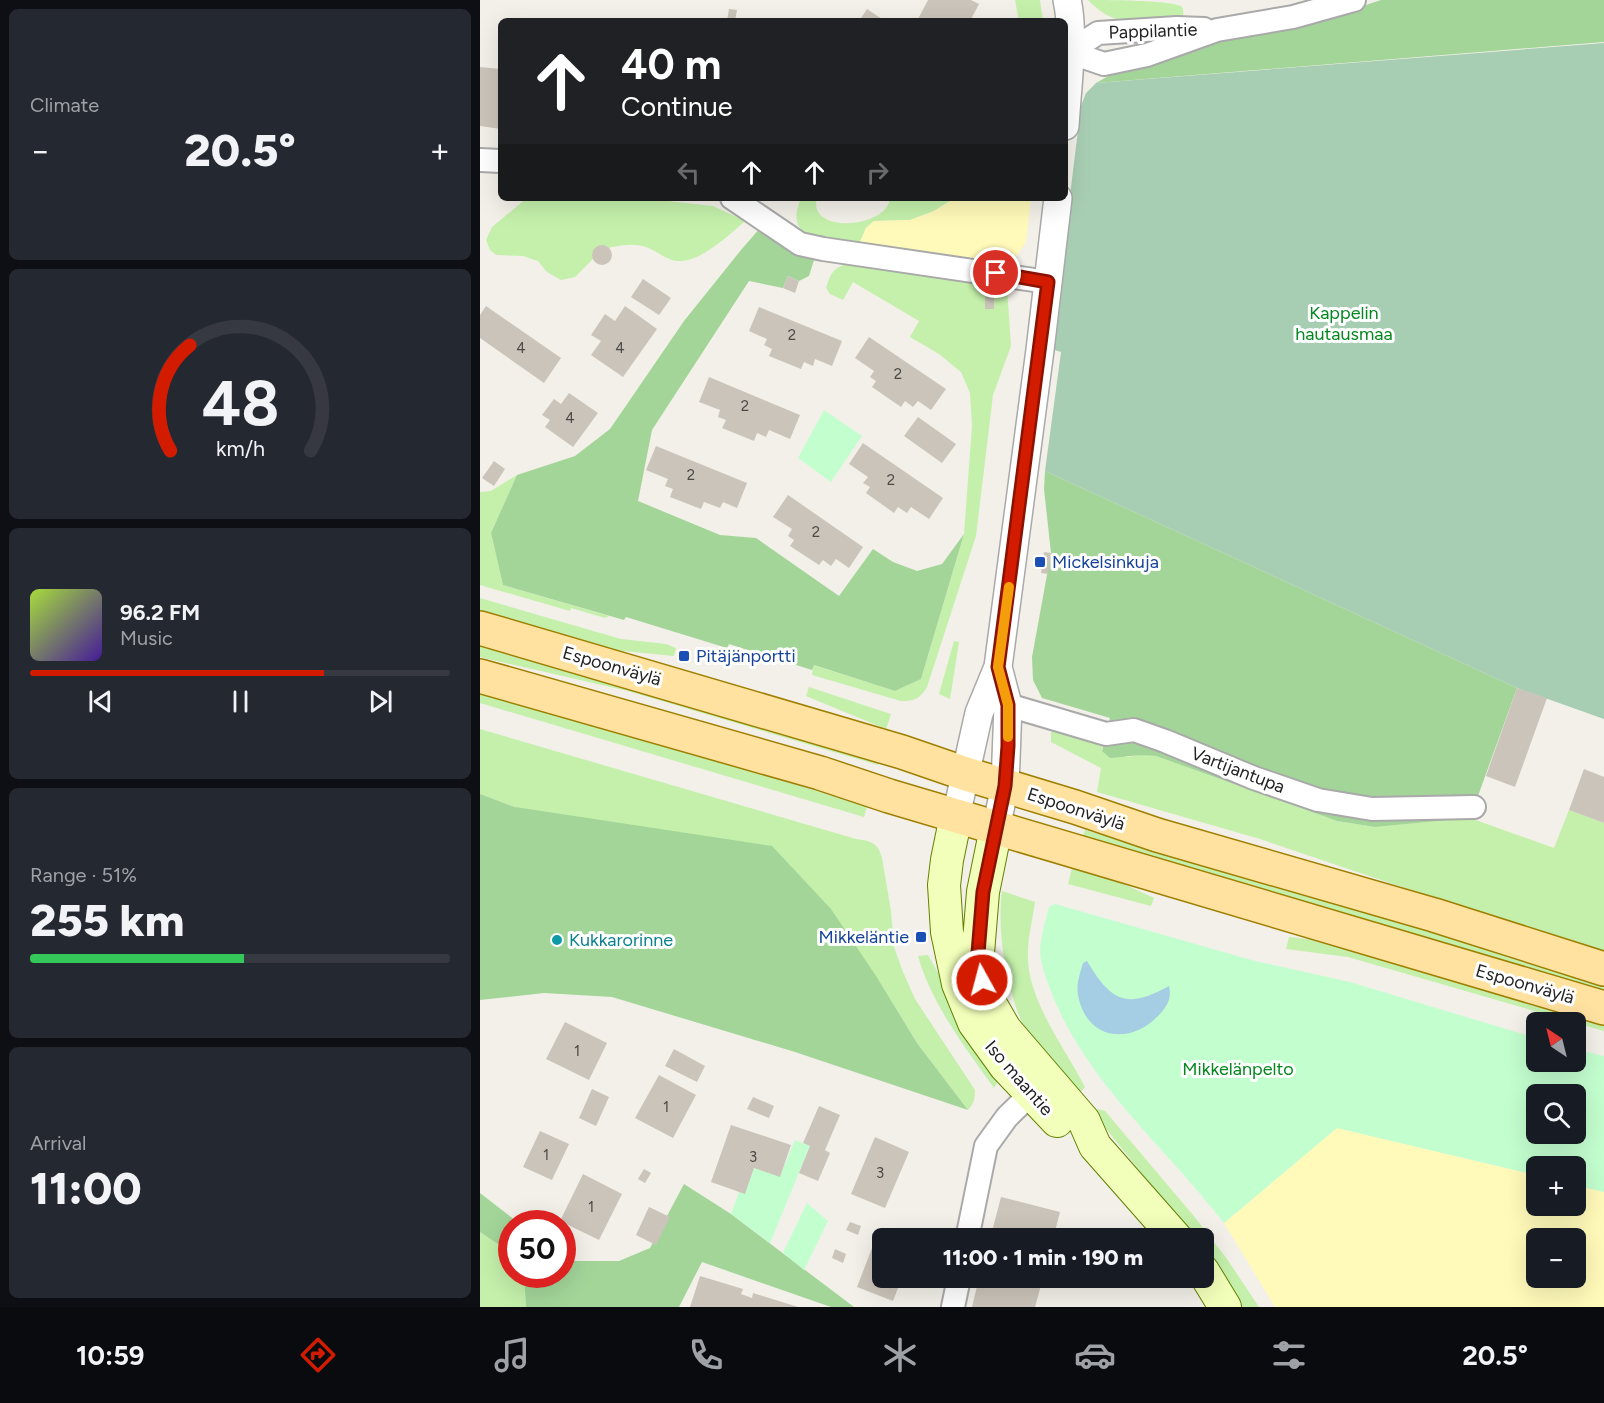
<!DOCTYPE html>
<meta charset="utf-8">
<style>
body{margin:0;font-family:Figtree,sans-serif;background:#242831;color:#f1f3f6;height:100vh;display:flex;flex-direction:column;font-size:22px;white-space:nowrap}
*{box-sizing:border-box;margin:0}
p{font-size:20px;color:#9ea1a6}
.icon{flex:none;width:33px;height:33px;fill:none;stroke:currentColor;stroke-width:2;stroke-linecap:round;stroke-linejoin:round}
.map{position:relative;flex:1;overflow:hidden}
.panel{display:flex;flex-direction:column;gap:9px;padding:9px;background:#0d0f14;width:480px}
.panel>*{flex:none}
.top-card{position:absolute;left:18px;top:18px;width:570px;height:183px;border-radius:9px;box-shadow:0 6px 24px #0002;background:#202124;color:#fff;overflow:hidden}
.needle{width:39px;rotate:325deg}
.buttons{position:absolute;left:1046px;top:1012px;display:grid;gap:12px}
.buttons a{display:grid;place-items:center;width:60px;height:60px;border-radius:9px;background:#171b24;box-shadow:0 6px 24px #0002;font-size:30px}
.speed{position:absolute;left:18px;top:1210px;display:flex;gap:12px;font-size:30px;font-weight:700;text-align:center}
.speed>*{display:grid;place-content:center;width:78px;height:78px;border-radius:50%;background:#171b24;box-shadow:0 6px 24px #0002;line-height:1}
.speed .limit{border:9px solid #d22;background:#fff;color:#111}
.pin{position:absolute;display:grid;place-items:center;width:51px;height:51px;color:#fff;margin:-26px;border:3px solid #fff;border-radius:50%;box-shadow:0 2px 6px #0007}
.me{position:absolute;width:66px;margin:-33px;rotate:353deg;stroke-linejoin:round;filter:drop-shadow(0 0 4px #0008)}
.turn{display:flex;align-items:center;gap:21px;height:126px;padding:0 24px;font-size:27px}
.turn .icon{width:78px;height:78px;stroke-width:2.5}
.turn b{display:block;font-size:42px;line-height:51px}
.lanes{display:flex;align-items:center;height:57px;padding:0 24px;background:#0003;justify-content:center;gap:30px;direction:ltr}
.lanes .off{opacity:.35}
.big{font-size:45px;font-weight:800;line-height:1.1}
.panel .widget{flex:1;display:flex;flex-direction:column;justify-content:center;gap:9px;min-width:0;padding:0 21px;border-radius:9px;background:#242831}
.panel .dial{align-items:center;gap:0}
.dial svg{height:156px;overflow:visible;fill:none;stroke:#363941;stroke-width:7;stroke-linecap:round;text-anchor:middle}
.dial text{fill:#f1f3f6;stroke:none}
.song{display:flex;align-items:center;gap:18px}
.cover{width:72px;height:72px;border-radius:9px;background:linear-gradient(135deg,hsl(80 70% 55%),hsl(260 70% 35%))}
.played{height:6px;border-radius:3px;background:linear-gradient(90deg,#d31b00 70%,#363941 70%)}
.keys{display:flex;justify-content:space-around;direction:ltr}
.heat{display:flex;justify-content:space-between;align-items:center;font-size:33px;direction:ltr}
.charge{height:9px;border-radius:4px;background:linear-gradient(90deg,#34c759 51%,#363941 0)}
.trip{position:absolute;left:392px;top:1228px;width:342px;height:60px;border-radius:9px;background:#171b24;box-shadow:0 6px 24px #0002;font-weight:800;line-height:60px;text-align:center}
.dock{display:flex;height:96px;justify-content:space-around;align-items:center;background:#090b0e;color:#9ea1a6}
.dock .icon{width:42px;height:42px}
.dock .on{color:#d31b00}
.dock b{font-size:27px;color:#f1f3f6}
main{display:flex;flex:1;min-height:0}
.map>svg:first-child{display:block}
.grass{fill:#c4f0ab}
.forest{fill:#a3d599}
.sand{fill:#fffab9;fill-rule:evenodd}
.cemetery{fill:#a7cdb2}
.park{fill:#c3fecf;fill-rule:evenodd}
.water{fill:#a5cde3}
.building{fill:#cbc4ba}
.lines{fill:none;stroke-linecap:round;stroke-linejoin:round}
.minor-casing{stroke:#a9a9a9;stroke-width:26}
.tertiary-casing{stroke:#a9a9a9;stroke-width:30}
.secondary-casing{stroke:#638100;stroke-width:34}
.primary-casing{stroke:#9f7f00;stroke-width:36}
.minor{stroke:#fff;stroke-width:22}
.tertiary{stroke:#fff;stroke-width:27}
.secondary{stroke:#f2ffba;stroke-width:32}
.primary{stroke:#ffe2a0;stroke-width:33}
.route-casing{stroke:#891200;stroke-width:15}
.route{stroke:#d31b00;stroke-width:10}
.slow{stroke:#f59e0b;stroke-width:10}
.transit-dot{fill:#1a4fb4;stroke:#fff;stroke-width:2}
.culture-dot{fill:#0f9aa8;stroke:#fff;stroke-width:2}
.labels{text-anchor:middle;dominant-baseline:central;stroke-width:6;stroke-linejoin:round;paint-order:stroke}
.number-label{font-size:15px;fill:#4c4a48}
.street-label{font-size:18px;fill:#222;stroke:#fff}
.park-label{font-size:18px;fill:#03871e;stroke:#fff}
.transit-label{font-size:18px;fill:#164399;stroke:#fff;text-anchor:start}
.culture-label{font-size:18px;fill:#0d838f;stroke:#fff;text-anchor:start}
</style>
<main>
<section class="panel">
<div class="widget"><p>Climate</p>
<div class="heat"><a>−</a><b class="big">20.5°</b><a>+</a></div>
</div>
<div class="widget dial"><svg viewBox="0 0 100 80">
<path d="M14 69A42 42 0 1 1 86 69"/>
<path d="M14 69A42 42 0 0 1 24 15" stroke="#d31b00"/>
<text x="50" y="56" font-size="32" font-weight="700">48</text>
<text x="50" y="72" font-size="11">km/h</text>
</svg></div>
<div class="widget">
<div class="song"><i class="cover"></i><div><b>96.2 FM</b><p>Music</p></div></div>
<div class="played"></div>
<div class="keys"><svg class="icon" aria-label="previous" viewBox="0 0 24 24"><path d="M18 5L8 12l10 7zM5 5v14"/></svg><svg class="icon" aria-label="pause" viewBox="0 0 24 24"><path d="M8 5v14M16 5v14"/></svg><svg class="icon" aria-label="next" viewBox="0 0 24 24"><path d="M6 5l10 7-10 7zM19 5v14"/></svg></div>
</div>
<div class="widget"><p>Range · 51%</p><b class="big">255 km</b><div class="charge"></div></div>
<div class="widget"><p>Arrival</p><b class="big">11:00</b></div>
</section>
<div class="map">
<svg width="1124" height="1307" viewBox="0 0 1124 1307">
<rect width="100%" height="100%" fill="#f2f0e8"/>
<path class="grass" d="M535,0H560L563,21H539Z
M608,0C623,0 694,0 702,7C704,10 703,13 703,17L699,20C663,23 635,29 608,0Z
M47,198H161L233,206L265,221C249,235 220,263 197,261C186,260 176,250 166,247C151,242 135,246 119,250L111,261L95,277L81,280L67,272L58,261L43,256L16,255L10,250L6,240L12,227Z
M321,198H337C327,234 407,229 410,198H475L454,211L430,220L394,221L386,228L379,244C347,239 302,243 321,198Z
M374,262L527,288L531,346L513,395L496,536L447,687C440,699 434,701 421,701L332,675L333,665L415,691L441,679L484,534L492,426L490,393L481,372L459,354L430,337L439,321L373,282L363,300L350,294L346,288C352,269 355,267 374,262Z
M37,475L11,533L23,585L129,616L125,618L91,608L90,611L0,585V492L11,491Z
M0,598L141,639L186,644L196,648L194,656L124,649L0,612Z
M0,640L401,756L398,765L148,691L0,657Z
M474,641L479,642L470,699L459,694Z
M329,687L411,714L406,729L326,696Z
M0,690L387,806L384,817L0,703Z
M0,729L376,839C390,841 398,842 402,858L411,911L414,947L423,972L435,999L495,1090C495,1099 494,1103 488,1110L437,1043L398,979L35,807L0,794Z
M571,731L622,745V751L648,757L663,754L676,756L857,821L895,827L990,818L1074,848L1089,810L1124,823V951L999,913L780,839L617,792L621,768L571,742Z
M605,830L1124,980V992L602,838Z
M593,864L618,872L674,898L671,906L588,884Z
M522,891L555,902C553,918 548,935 548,952C545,997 585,1048 605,1087L598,1095C584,1080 566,1065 555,1047C529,1008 516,938 522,891Z
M809,937L874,944L1124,1019V1031L868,957L806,949Z
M448,955L511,1067L517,1083L514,1088C485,1047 452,1005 438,956Z
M618,1109L625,1111L713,1215L747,1259L779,1307H762L723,1251V1239H714L612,1111Z
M0,1232L31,1253L32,1275H44L46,1307H0Z"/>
<path class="forest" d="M901,0H1124V42L616,83C641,68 665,62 693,54C762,34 833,23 901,0Z
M281,227L335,257L329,276L319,281L308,276L303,288L269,281L172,430L158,501L240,535L276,538L359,596L393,549L413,562L437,571L462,564L484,534L441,679L415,691L334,665L332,670L249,644L247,648L146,617L144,620L23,585L11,533L37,475L95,456L130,429L204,321L261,250Z
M565,471L1037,688L990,818L895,827L857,821L676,756C660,754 646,757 630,758L622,751L630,718L562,698L553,680L552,657L571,553L564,489Z
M0,794L35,807L292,846L351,909L398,979L437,1043L488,1110L315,1052L132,997L64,993L0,1000Z
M204,1184L251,1214L374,1307H351L222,1262L199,1307H46L44,1275H82L83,1257L87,1261H139L170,1248Z
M0,1193L40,1224H32L31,1253L0,1232Z"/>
<path class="sand" d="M475,198H551L546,242L531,264L526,266L379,244L386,228L394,221L430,220L454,211Z
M857,1128L1056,1175V1206H1095V1185L1124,1192V1307H795L744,1223ZM1056,1239H1095V1278H1056Z"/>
<path class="cemetery" d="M1124,43V719L1037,688L565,471L581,352L571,349L601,106L606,93L616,83Z"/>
<path class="park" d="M344,410L382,436L351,482L318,458Z
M575,904L775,961L870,982L1056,1038V1062H1095V1049L1124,1056V1192L1095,1185V1167H1056V1175L857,1128L744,1223C687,1149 611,1087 574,999C569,987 564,974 561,960C558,943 565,924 569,907ZM1056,1095H1095V1134H1056Z
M315,1140L330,1146L290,1243L251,1214L259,1192L274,1168L300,1176Z
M327,1203L348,1221L324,1270L303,1253Z"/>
<path class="water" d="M607,961C631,1001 646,1010 689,986C692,999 687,1006 679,1015C650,1046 606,1040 598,995C596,984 600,974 603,963Z"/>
<path class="building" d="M448,0H491L499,4L490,21H442L438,19Z
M249,9L257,10L255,21H247Z
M387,9L405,21H379Z
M0,67L21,69V129L0,126Z
M112 255a10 10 0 1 1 20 0a10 10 0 1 1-20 0Z
M308,276L319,281L315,293L303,288Z
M163,279L191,298L179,315L151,297Z
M505,297H514V309H505Z
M6,306L81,358L64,383L0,338V315Z
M145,306L177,329L143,377L111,355L121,341L111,335L125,314L135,321Z
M279,307L362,341L352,366L335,359L333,366L324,362L321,369L289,356L292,349L284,345L287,339L269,331Z
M389,337L466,389L451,410L438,401L433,407L425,401L421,407L392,387L396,381L390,377L394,371L375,358Z
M229,377L320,415L310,439L289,430L286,437L277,433L274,441L242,428L246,420L238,417L240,410L219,402Z
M89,393L118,413L93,447L65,427L70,420L62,415L74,399L81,404Z
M438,417L476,444L462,463L424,436Z
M383,443L463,498L449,519L431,507L427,513L418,507L414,513L386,493L390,487L383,483L388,477L369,464Z
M176,446L267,483L257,508L243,502L240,508L224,502L221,509L190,497L193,489L185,486L188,479L166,470Z
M14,461L25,469L14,486L2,478Z
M308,495L383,547L369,568L356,559L351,566L343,560L339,565L310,546L314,540L308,536L312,529L293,517Z
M564,552L571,553L568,574L561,573Z
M1037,688L1067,698L1035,787L1006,776Z
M1104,769L1124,777V823L1089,810Z
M85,1022L127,1043L109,1080L66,1059Z
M194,1049L225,1066L217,1082L185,1066Z
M179,1075L216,1095L193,1138L155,1118Z
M112,1089L129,1097L116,1126L99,1118Z
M273,1097L294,1106L289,1118L267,1109Z
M339,1106L360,1115L345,1150L350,1153L338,1181L319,1173L330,1146L323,1143Z
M251,1125L311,1145L300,1177L274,1168L265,1194L231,1182Z
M60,1131L89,1144L72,1180L43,1167Z
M395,1137L429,1152L405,1208L371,1194Z
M164,1169L171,1173L165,1183L158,1179Z
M103,1174L142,1194L119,1240L80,1221Z
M521,1197L580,1212L573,1239H510Z
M169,1207L190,1217L176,1245L156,1235Z
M370,1222L381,1226L378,1235L366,1230Z
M397,1235L402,1237V1278H422L413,1301L377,1287Z
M355,1249L366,1254L363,1263L352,1258Z
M220,1276L263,1289L261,1294L272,1298L273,1293L318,1307H210Z
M499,1278H563L555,1307H492Z"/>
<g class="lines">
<g class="minor-casing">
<path id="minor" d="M589,52L624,64L667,55L737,30L813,17L874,0
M589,52L618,33L697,28L724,29
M0,160L21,161
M252,198L320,244L343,249L568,282
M528,705L626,734L654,730L685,741L774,778L838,800L892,809L994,807
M487,1239L506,1146L527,1117L561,1084
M473,1307L479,1278"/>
</g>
<g class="tertiary-casing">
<path id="tertiary" d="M585,126C587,90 595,33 587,0
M476,816L499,713L518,667L560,350L578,198
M516,828L525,786L528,705L518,667"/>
</g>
<g class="secondary-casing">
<path id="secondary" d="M476,816L467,860L464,885L467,932L478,984L494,1023L525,1066L577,1121
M516,828L503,892L498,953L502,980L510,1003L525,1029L604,1121L615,1146L697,1239
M723,1271L745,1307"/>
</g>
<g class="primary-casing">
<path id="primary" d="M0,628L422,752L486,774L595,807L677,835L954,915L1124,969
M0,676L340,773L409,796L1124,1008"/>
</g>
<use href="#minor" class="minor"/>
<use href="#tertiary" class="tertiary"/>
<use href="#secondary" class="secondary"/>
<use href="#primary" class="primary"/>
</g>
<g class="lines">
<g class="route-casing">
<path id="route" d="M502,980L498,953L503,892L525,786L528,746V705L518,667L568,282L516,273"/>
</g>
<use href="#route" class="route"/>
<path class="slow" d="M528,737V705L518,667L529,587"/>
</g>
<g class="transit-dot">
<rect x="554" y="556" width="12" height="12" rx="3"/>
<rect x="198" y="650" width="12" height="12" rx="3"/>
<rect x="435" y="931" width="12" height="12" rx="3"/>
</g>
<circle class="culture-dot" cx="77" cy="940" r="6"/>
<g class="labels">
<g class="number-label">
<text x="312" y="335">2</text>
<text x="41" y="348">4</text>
<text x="140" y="348">4</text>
<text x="418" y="374">2</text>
<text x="265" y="406">2</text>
<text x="90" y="418">4</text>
<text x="211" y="475">2</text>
<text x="411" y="480">2</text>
<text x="336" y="532">2</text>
<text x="97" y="1051">1</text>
<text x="186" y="1107">1</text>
<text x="66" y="1155">1</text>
<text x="273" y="1157">3</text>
<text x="400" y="1173">3</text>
<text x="111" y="1207">1</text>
</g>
<g class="street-label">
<text transform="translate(673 31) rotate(-2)">Pappilantie</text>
<text transform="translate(132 666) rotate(16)">Espoonväylä</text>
<text transform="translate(758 770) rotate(21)">Vartijantupa</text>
<text transform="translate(596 809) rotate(18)">Espoonväylä</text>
<text transform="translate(1045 984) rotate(16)">Espoonväylä</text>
<text transform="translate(539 1078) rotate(49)">Iso maantie</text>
</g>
<g class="park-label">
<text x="864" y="313">Kappelin<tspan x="864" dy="21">hautausmaa</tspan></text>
<text x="758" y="1069">Mikkelänpelto</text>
</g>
<g class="transit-label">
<text x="572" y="562">Mickelsinkuja</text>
<text x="216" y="656">Pitäjänportti</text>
<text x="429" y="937" text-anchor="end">Mikkeläntie</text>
</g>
<g class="culture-label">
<text x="89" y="940">Kukkarorinne</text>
</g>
</g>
</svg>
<div class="buttons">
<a><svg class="needle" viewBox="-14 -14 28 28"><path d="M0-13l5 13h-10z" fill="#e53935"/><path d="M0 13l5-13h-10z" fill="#9ea1a6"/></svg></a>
<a><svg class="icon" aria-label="search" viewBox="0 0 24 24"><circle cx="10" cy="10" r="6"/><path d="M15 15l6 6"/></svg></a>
<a>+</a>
<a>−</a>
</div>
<div class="speed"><div class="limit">50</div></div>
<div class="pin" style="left:516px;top:273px;background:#d93025"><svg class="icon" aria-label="arrive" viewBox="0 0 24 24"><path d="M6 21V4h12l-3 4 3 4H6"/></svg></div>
<svg class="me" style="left:502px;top:980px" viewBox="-20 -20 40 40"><circle r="17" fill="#d31b00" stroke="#fff" stroke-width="3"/><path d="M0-11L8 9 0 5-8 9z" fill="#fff"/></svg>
<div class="trip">11:00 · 1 min · 190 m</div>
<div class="top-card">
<div class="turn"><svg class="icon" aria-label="ahead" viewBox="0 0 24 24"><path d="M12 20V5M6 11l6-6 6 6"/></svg><div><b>40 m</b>Continue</div></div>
<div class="lanes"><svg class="icon off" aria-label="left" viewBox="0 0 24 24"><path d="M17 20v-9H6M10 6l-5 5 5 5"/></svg><svg class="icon" aria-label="ahead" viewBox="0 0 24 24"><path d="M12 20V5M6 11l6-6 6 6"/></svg><svg class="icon" aria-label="ahead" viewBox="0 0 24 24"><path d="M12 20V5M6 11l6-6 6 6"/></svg><svg class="icon off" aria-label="right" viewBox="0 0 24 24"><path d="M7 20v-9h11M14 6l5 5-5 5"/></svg></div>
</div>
</div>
</main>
<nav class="dock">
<b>10:59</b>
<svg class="icon on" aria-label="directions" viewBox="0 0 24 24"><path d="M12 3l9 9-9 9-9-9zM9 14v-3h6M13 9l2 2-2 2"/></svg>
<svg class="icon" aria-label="music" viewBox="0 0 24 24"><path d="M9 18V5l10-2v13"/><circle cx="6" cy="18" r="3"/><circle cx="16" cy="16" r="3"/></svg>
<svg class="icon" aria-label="phone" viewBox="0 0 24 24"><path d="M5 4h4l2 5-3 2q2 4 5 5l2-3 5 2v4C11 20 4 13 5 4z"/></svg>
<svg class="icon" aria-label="climate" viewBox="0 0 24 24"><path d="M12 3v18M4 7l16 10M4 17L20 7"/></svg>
<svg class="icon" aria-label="car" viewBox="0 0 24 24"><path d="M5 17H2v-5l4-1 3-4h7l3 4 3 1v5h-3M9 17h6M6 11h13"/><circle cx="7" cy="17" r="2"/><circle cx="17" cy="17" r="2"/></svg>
<svg class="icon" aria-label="filters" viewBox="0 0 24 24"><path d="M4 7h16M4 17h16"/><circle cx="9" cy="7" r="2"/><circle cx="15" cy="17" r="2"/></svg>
<b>20.5°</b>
</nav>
